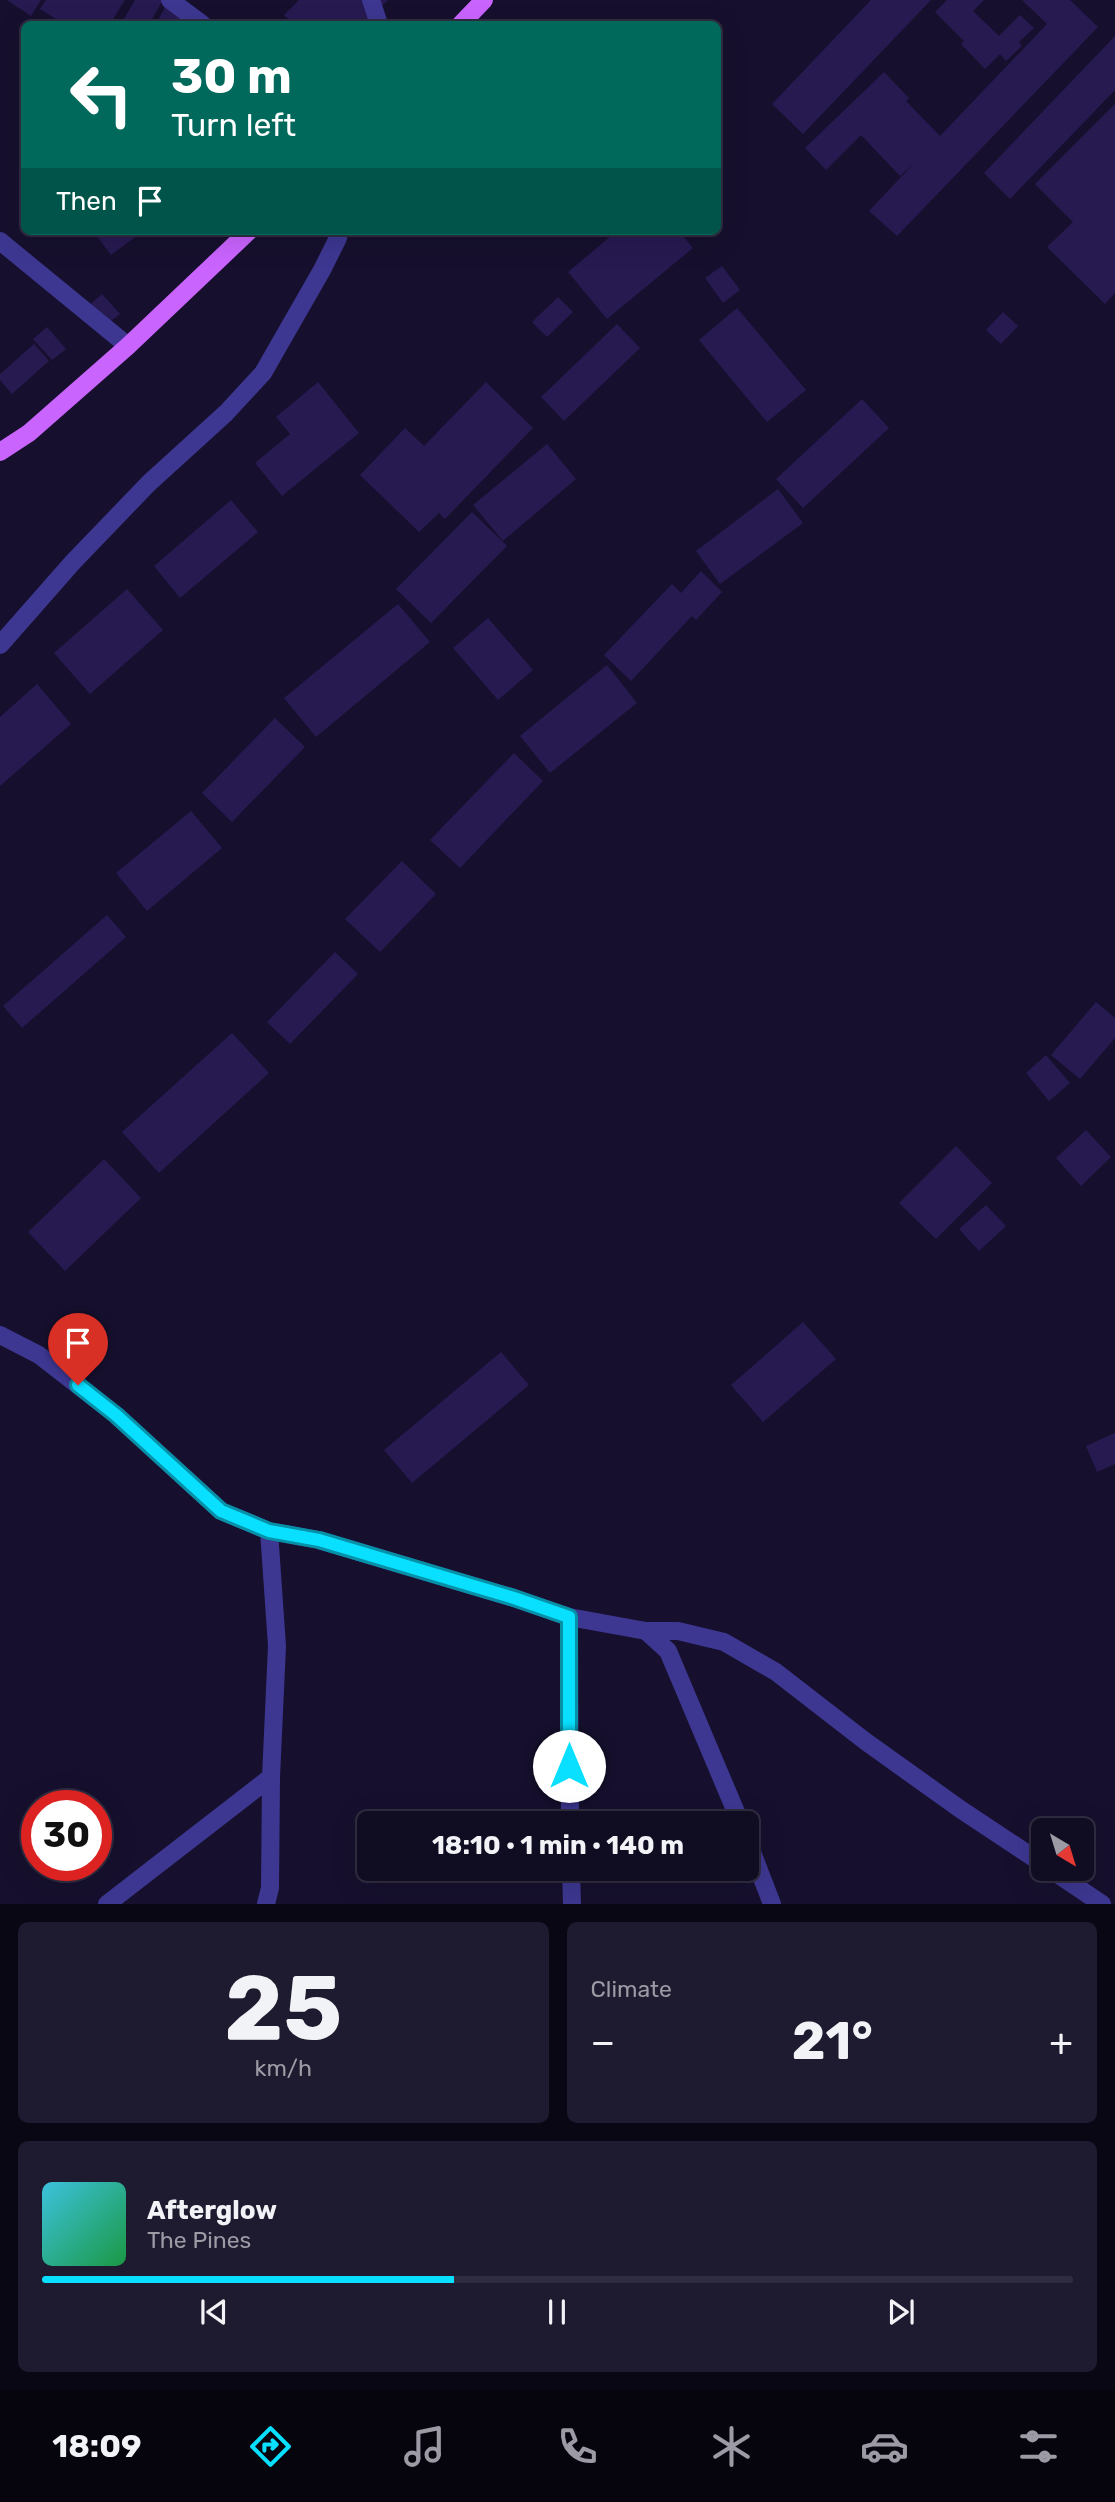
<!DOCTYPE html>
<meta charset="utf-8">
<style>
body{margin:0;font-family:Rubik,sans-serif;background:#1e1a2f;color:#f1f3f6;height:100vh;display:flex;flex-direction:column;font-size:26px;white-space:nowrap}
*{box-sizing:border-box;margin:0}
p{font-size:23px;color:#9c9ba5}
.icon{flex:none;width:38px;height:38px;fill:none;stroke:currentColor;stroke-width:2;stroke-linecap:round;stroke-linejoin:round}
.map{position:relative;height:1904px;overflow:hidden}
.details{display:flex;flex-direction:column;gap:18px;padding:18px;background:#090713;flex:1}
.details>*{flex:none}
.banner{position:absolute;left:21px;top:21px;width:700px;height:214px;border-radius:10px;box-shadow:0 7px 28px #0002,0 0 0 2px #302c40;background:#00695c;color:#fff;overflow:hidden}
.needle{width:46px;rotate:142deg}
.buttons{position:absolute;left:1031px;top:1818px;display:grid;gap:14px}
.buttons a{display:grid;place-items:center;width:63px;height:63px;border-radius:10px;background:#100c22;box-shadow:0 7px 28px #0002,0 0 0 2px #302c40;font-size:35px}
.speed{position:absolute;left:21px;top:1790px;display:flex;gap:14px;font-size:35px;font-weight:700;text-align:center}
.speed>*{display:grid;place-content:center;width:91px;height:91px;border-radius:50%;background:#100c22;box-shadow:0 7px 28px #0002,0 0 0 2px #302c40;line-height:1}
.speed .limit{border:10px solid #d22;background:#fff;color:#111}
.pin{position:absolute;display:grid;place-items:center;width:60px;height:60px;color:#fff;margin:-72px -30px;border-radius:50% 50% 50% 0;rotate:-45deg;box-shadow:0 0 7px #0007}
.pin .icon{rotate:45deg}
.me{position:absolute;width:77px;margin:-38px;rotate:0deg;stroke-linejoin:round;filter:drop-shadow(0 0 5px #0008)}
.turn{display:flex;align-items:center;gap:24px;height:147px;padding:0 35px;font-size:32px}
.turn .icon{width:91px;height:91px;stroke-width:2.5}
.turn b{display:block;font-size:49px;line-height:60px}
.then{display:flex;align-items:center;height:66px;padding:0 35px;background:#0003;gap:14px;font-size:26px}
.big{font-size:52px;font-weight:700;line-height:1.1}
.details .tile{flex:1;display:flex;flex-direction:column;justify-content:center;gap:10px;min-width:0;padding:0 24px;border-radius:10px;background:#1e1a2f}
.details .dial{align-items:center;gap:0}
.dial b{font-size:91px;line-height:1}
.song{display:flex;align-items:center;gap:21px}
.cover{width:84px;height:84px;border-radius:10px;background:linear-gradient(135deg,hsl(190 70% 55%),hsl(140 70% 35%))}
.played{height:7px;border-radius:4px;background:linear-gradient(90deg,#09dfff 40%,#302c40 40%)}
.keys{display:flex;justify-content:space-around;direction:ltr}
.heat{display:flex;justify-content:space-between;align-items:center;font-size:38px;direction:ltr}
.details .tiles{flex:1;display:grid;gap:18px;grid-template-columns:1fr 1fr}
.tile:last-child{grid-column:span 2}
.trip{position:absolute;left:357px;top:1811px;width:402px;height:70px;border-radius:10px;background:#100c22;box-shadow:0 7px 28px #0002,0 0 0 2px #302c40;font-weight:700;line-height:70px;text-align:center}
.dock{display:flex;height:112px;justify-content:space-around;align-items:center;background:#06050e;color:#9c9ba5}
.dock .icon{width:49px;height:49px}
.dock .current{color:#09dfff}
.dock b{font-size:32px;color:#f1f3f6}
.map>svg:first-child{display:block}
.building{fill:#271a51}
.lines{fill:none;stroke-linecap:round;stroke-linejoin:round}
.minor{stroke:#3d3791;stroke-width:18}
.major{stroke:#ca64ff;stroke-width:18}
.route-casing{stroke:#0691a6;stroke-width:18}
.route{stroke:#09dfff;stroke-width:12}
</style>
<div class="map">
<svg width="1115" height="1904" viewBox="0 0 1115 1904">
<rect width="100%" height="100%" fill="#16102e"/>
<path class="building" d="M7,0H41L31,16Z
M46,0H125L110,24H64L40,9Z
M135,0H163L149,24H121Z
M169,0H176L220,24H156Z
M299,0H388L363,24H294L284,15Z
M871,0H931L803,134L772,104Z
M947,0H984L973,11L999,36L1020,15L1034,28L1019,42L1022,46L1006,61L1000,54L985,69L961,44L964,41L935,12Z
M1022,0H1070L1098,27L897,236L869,211L915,162L900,176L861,135L826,170L805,148L884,72L909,98L906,101L940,136L1047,24Z
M1115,36V90L1010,199L984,173Z
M1115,104V293L1105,304L1047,247L1073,222L1035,184Z
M93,231H134L138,235L111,255Z
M617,231H679L693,248L607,319L568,272Z
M722,266L740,290L723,303L705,278Z
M102,294L120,314L103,327L86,308Z
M558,297L573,312L547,337L532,322Z
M737,308L806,390L767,422L699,340Z
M1003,312L1018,326L1001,344L986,330Z
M617,324L640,348L564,421L541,397Z
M47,327L66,349L52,360L33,339Z
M34,344L49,361L12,394L0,380V374Z
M318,382L359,433L282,496L255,463L290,434L276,417Z
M486,382L533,428L445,519L439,513L419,532L360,475L405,428L424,446Z
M862,399L889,428L803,508L776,479Z
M547,444L576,479L503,541L473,505Z
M778,489L803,523L720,584L696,551Z
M231,500L258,532L180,598L154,566Z
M472,512L507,546L431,623L396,589Z
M701,571L722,592L696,620L692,616L631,681L604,655L672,584L681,593Z
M127,589L163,630L90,694L54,653Z
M398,604L430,642L316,737L284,698Z
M488,618L533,670L498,700L453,648Z
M607,665L637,703L550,773L520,736Z
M37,684L71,724L0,786V717Z
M275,718L305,747L232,822L202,793Z
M514,753L543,781L460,868L430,840Z
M191,811L222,848L147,911L116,873Z
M402,861L436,894L380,952L345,919Z
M107,915L126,937L22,1028L3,1006Z
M335,952L358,974L290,1044L267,1022Z
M1096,1002L1115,1018V1038L1080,1079L1051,1055Z
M232,1033L269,1073L159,1173L122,1132Z
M1046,1055L1070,1083L1049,1101L1026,1073Z
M1086,1130L1111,1157L1081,1186L1056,1158Z
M956,1146L992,1183L936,1239L899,1203Z
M104,1159L141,1198L65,1271L28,1232Z
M986,1205L1006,1226L979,1251L959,1229Z
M803,1322L836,1359L763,1422L731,1385Z
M501,1352L529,1385L412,1483L384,1450Z
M1115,1433V1464L1097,1472L1086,1446Z"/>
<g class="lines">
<path class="minor" d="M170,0L202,24
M371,0L379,24
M0,241L128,346
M0,645L73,562L149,483L226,413L263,373L322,270L338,238V231
M0,1335L39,1355L116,1415L221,1511L269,1531L319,1540L514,1598L569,1617L646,1631H678L724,1642L776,1672L865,1741L960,1809L1043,1864
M569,1617L570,1824
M646,1631L668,1651L741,1824
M747,1839L772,1904
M571,1869L572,1904
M1050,1869L1102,1904
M107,1904L271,1777
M266,1904L270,1888L271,1777L277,1646L269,1531"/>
<path class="major" d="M461,24L484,0
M0,452L29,433L128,346L249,231"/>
</g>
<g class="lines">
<g class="route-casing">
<path id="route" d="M78,1385L116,1415L221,1511L269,1531L319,1540L514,1598L569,1617V1766"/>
</g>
<use href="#route" class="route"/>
</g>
</svg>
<div class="buttons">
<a><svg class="needle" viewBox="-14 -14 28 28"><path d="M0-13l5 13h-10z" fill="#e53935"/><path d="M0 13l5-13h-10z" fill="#9c9ba5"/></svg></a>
</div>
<div class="speed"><div class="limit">30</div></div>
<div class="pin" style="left:78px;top:1385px;background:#d93025"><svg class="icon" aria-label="arrive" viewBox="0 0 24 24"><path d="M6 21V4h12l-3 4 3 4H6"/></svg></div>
<svg class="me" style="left:569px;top:1766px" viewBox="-20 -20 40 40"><circle r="19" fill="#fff"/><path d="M0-13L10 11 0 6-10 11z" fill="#09dfff"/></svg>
<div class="trip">18:10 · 1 min · 140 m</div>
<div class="banner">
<div class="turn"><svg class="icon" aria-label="left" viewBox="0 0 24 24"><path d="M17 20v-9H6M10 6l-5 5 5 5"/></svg><div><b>30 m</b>Turn left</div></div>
<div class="then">Then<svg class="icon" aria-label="arrive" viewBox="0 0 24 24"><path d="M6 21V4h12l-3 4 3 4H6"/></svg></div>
</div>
</div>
<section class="details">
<div class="tiles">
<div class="tile dial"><b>25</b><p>km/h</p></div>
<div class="tile"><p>Climate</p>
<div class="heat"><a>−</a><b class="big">21°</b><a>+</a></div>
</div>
<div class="tile">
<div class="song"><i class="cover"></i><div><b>Afterglow</b><p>The Pines</p></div></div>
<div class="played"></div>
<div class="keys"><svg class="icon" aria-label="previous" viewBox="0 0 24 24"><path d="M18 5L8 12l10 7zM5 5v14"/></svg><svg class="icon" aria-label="pause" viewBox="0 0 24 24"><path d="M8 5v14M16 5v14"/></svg><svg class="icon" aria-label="next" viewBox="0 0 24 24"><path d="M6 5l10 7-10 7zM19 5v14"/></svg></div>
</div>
</div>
</section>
<nav class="dock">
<b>18:09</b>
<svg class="icon current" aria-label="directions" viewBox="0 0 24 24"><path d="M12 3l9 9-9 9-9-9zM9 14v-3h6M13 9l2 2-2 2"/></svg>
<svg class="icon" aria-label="music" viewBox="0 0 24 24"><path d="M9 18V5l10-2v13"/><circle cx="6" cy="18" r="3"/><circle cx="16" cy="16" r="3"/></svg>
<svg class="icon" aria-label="phone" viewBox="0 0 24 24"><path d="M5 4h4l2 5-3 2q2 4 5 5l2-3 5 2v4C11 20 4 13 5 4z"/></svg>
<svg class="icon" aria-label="climate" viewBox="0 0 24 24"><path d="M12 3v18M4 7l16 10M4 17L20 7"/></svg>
<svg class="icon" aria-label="car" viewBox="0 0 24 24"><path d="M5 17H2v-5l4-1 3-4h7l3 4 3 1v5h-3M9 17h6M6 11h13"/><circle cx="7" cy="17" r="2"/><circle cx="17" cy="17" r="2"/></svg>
<svg class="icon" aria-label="filters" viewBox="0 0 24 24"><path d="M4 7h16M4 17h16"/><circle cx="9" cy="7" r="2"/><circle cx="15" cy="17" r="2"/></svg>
</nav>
